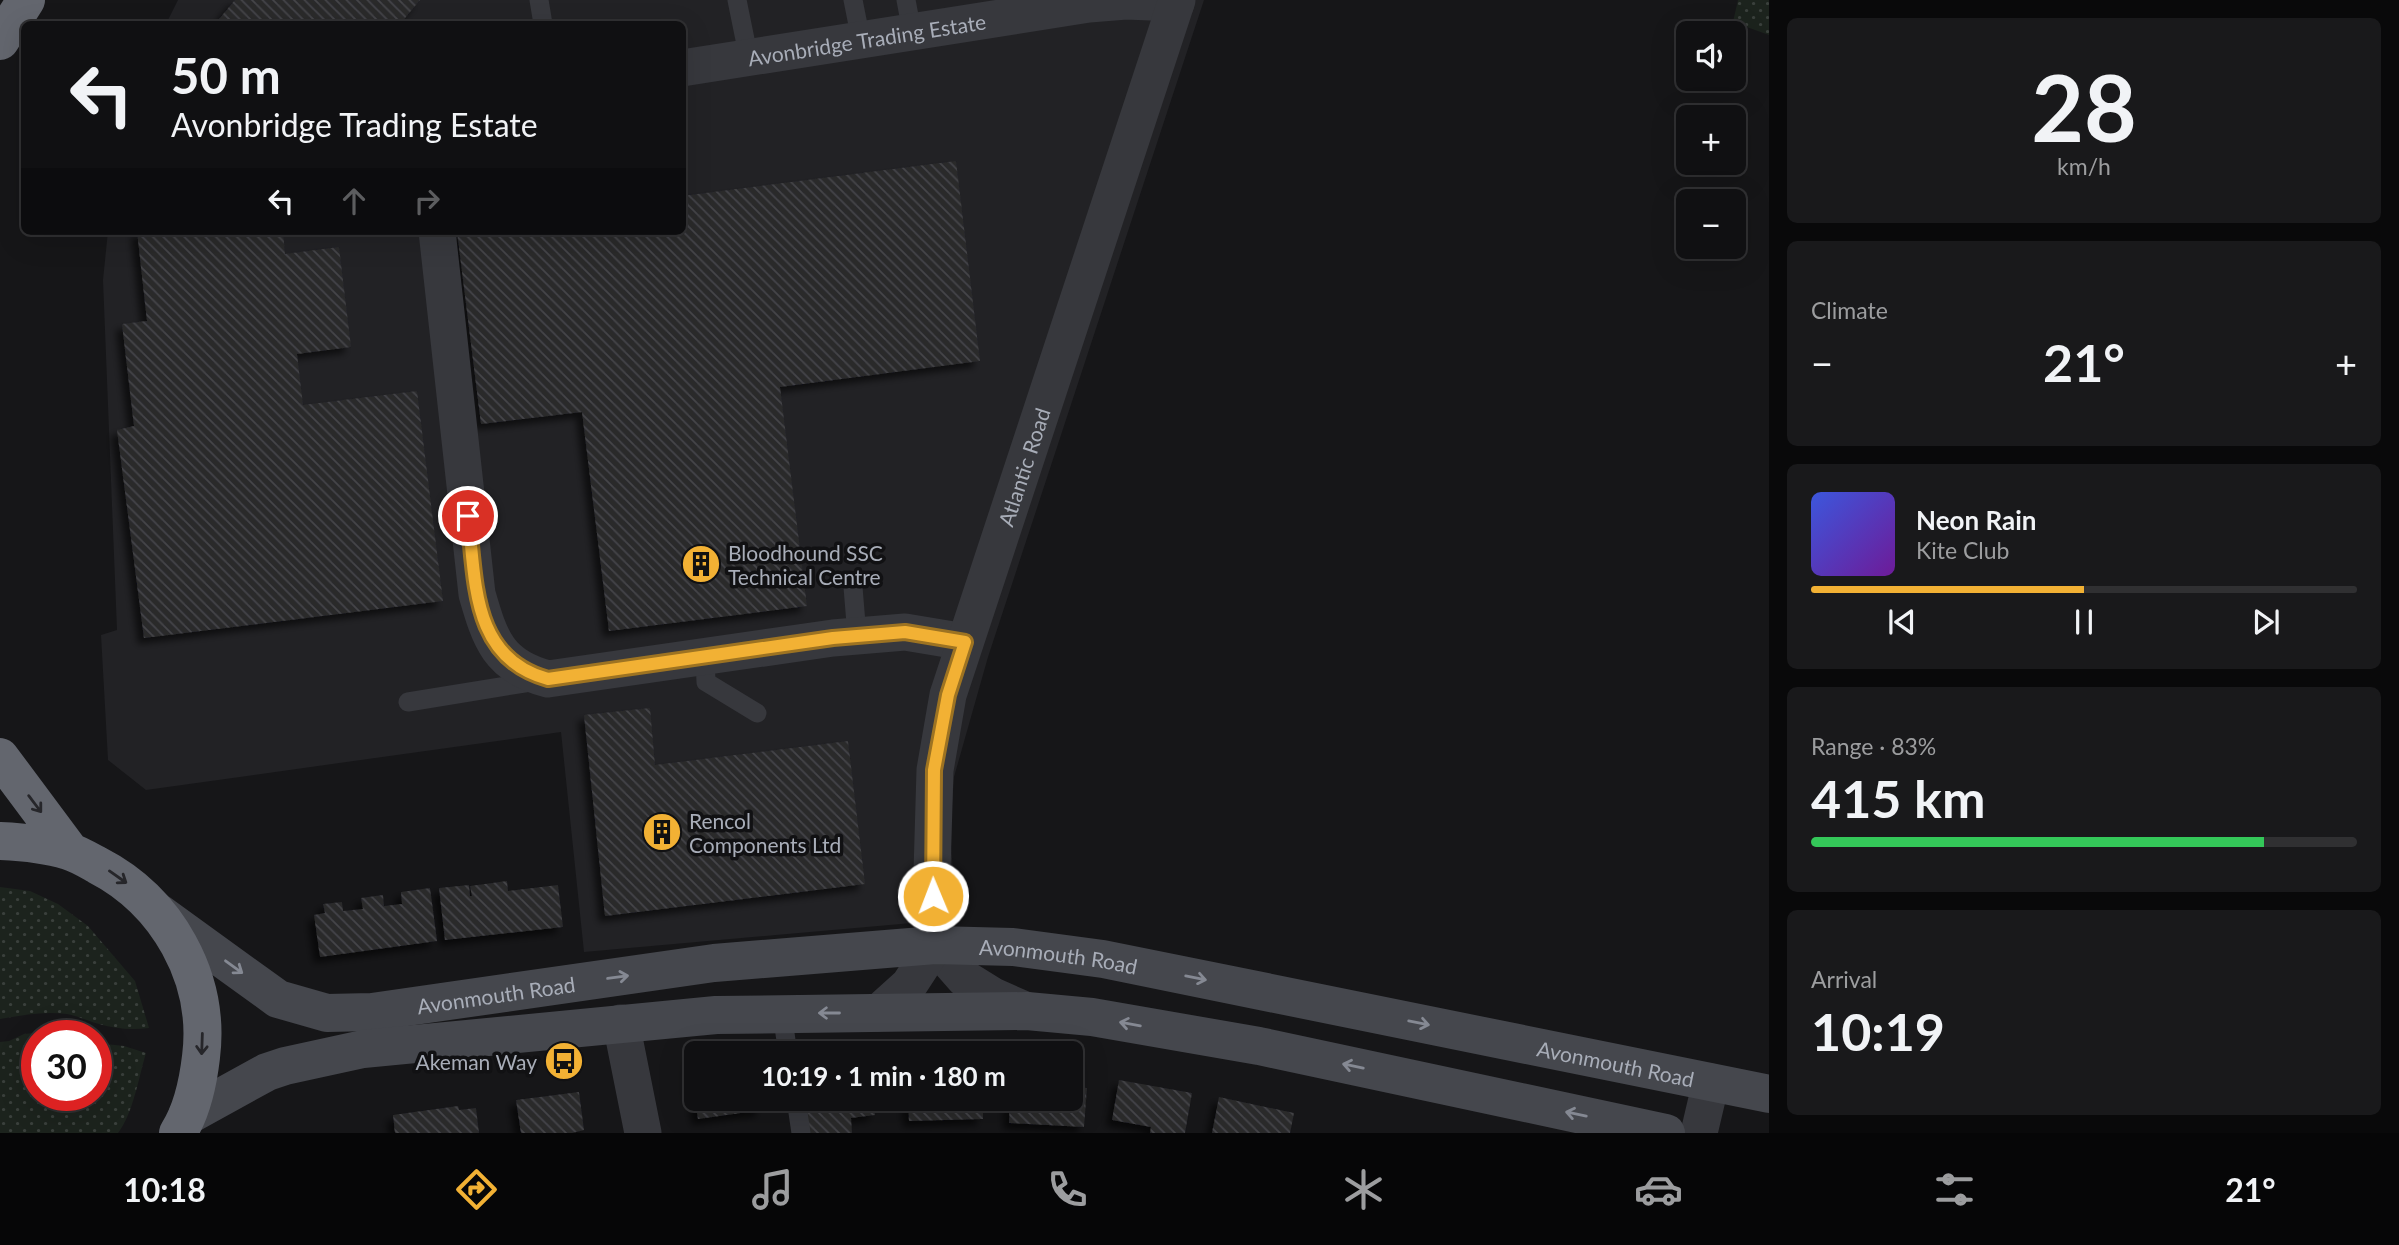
<!DOCTYPE html>
<meta charset="utf-8">
<style>
body{margin:0;font-family:Lato,sans-serif;background:#19191b;color:#f1f3f6;height:100vh;display:flex;flex-direction:column;font-size:26px;white-space:nowrap}
*{box-sizing:border-box;margin:0}
p{font-size:23px;color:#9c9d9f}
.icon{flex:none;width:38px;height:38px;fill:none;stroke:currentColor;stroke-width:2;stroke-linecap:round;stroke-linejoin:round}
.map{position:relative;flex:1;overflow:hidden}
.details{display:flex;flex-direction:column;gap:18px;padding:18px;background:#09090a;width:630px}
.details>*{flex:none}
.hud{position:absolute;left:21px;top:21px;width:665px;height:214px;border-radius:10px;box-shadow:0 7px 28px #0002,0 0 0 2px #303032;background:#101012;color:#f1f3f6;overflow:hidden}
.controls{position:absolute;left:1676px;top:21px;display:grid;gap:14px}
.controls a{display:grid;place-items:center;width:70px;height:70px;border-radius:10px;background:#101012;box-shadow:0 7px 28px #0002,0 0 0 2px #303032;font-size:35px}
.speed{position:absolute;left:21px;top:1020px;display:flex;gap:14px;font-size:35px;font-weight:700;text-align:center}
.speed>*{display:grid;place-content:center;width:91px;height:91px;border-radius:50%;background:#101012;box-shadow:0 7px 28px #0002,0 0 0 2px #303032;line-height:1}
.speed .limit{border:10px solid #d22;background:#fff;color:#111}
.pin{position:absolute;display:grid;place-items:center;width:60px;height:60px;color:#fff;margin:-30px;border:4px solid #fff;border-radius:50%;box-shadow:0 2px 7px #0007}
.me{position:absolute;width:77px;margin:-38px;rotate:359deg;stroke-linejoin:round;filter:drop-shadow(0 0 5px #0008)}
.turn{display:flex;align-items:center;gap:24px;height:147px;padding:0 35px;font-size:32px}
.turn .icon{width:91px;height:91px;stroke-width:2.5}
.turn b{display:block;font-size:49px;line-height:60px}
.lanes{display:flex;align-items:center;height:66px;padding:0 35px;background:#0003;justify-content:center;gap:35px;direction:ltr}
.lanes .off{opacity:.35}
.big{font-size:52px;font-weight:700;line-height:1.1}
.details .card{flex:1;display:flex;flex-direction:column;justify-content:center;gap:10px;min-width:0;padding:0 24px;border-radius:10px;background:#19191b}
.details .dial{align-items:center;gap:0}
.dial b{font-size:91px;line-height:1}
.song{display:flex;align-items:center;gap:21px}
.cover{width:84px;height:84px;border-radius:10px;background:linear-gradient(135deg,hsl(230 70% 55%),hsl(280 70% 35%))}
.played{height:7px;border-radius:4px;background:linear-gradient(90deg,#f2b134 50%,#303032 50%)}
.keys{display:flex;justify-content:space-around;direction:ltr}
.heat{display:flex;justify-content:space-between;align-items:center;font-size:38px;direction:ltr}
.charge{height:10px;border-radius:5px;background:linear-gradient(90deg,#34c759 83%,#303032 0)}
.trip{position:absolute;left:684px;top:1041px;width:399px;height:70px;border-radius:10px;background:#101012;box-shadow:0 7px 28px #0002,0 0 0 2px #303032;font-weight:700;line-height:70px;text-align:center}
.menu{display:flex;height:112px;justify-content:space-around;align-items:center;background:#060607;color:#9c9d9f}
.menu .icon{width:49px;height:49px}
.menu .selected{color:#f2b134}
.menu b{font-size:32px;color:#f1f3f6}
main{display:flex;flex:1;min-height:0}
.map>svg:first-child{display:block}
.built{fill:#222225}
.grass{fill:url(#grass-dots)}
.building{fill:url(#building-back-hatch);filter:url(#shadow)}
.lines{fill:none;stroke-linecap:round;stroke-linejoin:round}
.lane{stroke:#37383d;stroke-width:19}
.street{stroke:#37383d;stroke-width:37}
.secondary{stroke:#45474d;stroke-width:38}
.highway{stroke:#63666e;stroke-width:38}
.oneway{stroke:#26262a}
.oneway2{stroke:#858993}
.route-casing{stroke:#9d7322;stroke-width:18}
.route{stroke:#f2b134;stroke-width:12}
.labels{text-anchor:middle;dominant-baseline:central;stroke-width:7;stroke-linejoin:round;paint-order:stroke}
.street-label{font-size:21px;fill:#a8adb8;stroke:#111113}
.poi-label{font-size:21px;fill:#a8adb8;stroke:#111113;text-anchor:start}
</style>
<main>
<div class="map">
<svg width="1769" height="1133" viewBox="0 0 1769 1133">
<defs>
<pattern id="grass-dots" width="8" height="8" patternUnits="userSpaceOnUse" patternTransform="scale(1.75)"><rect width="8" height="8" fill="#1c231d"/><path d="M2 2h.1M6 6h.1" fill="none" stroke="#3a403c" stroke-width="1.8" stroke-linecap="round"/></pattern>
<pattern id="building-back-hatch" width="6" height="6" patternUnits="userSpaceOnUse" patternTransform="scale(1.75)"><rect width="6" height="6" fill="#29292c"/><path d="M-1 5l2 2M0 0l6 6M5-1l2 2" fill="none" stroke="#454548"/></pattern>
<filter id="shadow"><feDropShadow dx="-6" dy="6" stdDeviation="3.5" flood-color="#0009"/></filter>
</defs>
<rect width="100%" height="100%" fill="#161618"/>
<path class="built" d="M178,0H1204L988,657L954,777L950,834L957,919L584,952L561,732L146,790L108,760L101,635L117,630L103,280L108,231H682V24H166Z"/>
<path class="grass" d="M1738,0H1769V35L1733,22Z
M0,887L30,891L58,904L88,926L135,981L149,1028C132,1030 116,1029 99,1024C88,1021 78,1016 67,1014C43,1011 23,1015 0,1019Z
M45,1032L73,1036H37V1096H96V1043L124,1046L146,1053C139,1076 133,1114 118,1133H0V1042L9,1041L24,1034Z"/>
<path class="building" d="M235,0H420L400,24H215Z
M956,161L980,361L780,387L807,606L609,631L582,412L481,424L457,231H682V196Z
M137,231H283L285,254L339,247L351,347L297,354L303,405L417,391L443,601L144,638L117,430L134,426L122,324L147,321Z
M650,708L655,765L848,741L865,884L605,916L584,715Z
M507,881L508,891L558,885L563,927L445,940L439,888L469,885L470,896H472L470,886Z
M430,888L437,941L320,957L314,915L325,913L323,904L342,902L343,911L363,909L361,898L383,895L384,906L402,904L401,892Z
M1119,1080L1192,1093L1185,1133H1150L1151,1127L1112,1120Z
M1071,1087L1087,1088L1084,1127L1009,1123L1010,1099H1071Z
M579,1092L584,1130L572,1133H521L516,1100Z
M1219,1097L1294,1113L1290,1133H1212Z
M695,1099H761L762,1110L698,1119Z
M803,1099H887V1102L874,1103L875,1115L851,1118L852,1133H805Z
M908,1099H983V1119L909,1121Z
M458,1106L459,1110L476,1108L479,1133H395L393,1115Z"/>
<g class="lines">
<path class="lane" d="M539,0L543,24
M737,0L749,59
M853,0L861,40
M906,0L912,32
M853,587L857,636
M705,657L706,682L757,713
M408,702L537,681
M782,1013L788,1054
M796,1099L801,1133"/>
<g class="street">
<path id="s1" d="M682,68L1089,4L1126,1L1176,3"/>
<path d="M437,231L477,594C490,639 498,666 548,679L833,638L905,632L965,642"/>
<path d="M935,945L964,978L993,996L1027,1011"/>
<path id="s2" d="M878,1013L909,985L935,945L932,872L935,770L948,695L1177,0"/>
<path d="M621,1023L643,1133"/>
<path d="M1699,1133L1711,1082"/>
</g>
<g class="secondary">
<path id="s3" d="M159,913L278,999L327,1013L372,1012L714,963L935,945L1013,947L1103,959L1769,1094"/>
<path d="M187,1116L267,1072L285,1066L363,1049L716,1015L1027,1011L1092,1017L1259,1046L1666,1133"/>
</g>
<path class="highway" d="M0,41L26,0
M0,757L70,851
M0,841C23,842 46,844 68,851C78,854 88,860 97,865C167,901 211,978 201,1057C198,1083 192,1111 178,1133"/>
</g>
<defs><path id="oneway-shaft" d="M-6 0H5M1.5-3L5.5 0L1.5 3" fill="none" stroke-width="1.6" stroke-linecap="round" stroke-linejoin="round" transform="scale(1.75)"/></defs>
<g class="oneway">
<use href="#oneway-shaft" transform="translate(35 804) rotate(53)"/>
<use href="#oneway-shaft" transform="translate(118 877) rotate(35)"/>
<use href="#oneway-shaft" transform="translate(202 1044) rotate(92)"/>
</g>
<g class="oneway2">
<use href="#oneway-shaft" transform="translate(234 967) rotate(36)"/>
<use href="#oneway-shaft" transform="translate(618 977) rotate(-8)"/>
<use href="#oneway-shaft" transform="translate(1196 978) rotate(11)"/>
<use href="#oneway-shaft" transform="translate(829 1013) rotate(180)"/>
<use href="#oneway-shaft" transform="translate(1419 1023) rotate(11)"/>
<use href="#oneway-shaft" transform="translate(1130 1024) rotate(-170)"/>
<use href="#oneway-shaft" transform="translate(1353 1066) rotate(-168)"/>
<use href="#oneway-shaft" transform="translate(1576 1114) rotate(-168)"/>
</g>
<g class="lines">
<g class="route-casing">
<path id="route" d="M468,516C476,581 471,658 548,679L833,638L905,632L965,642L948,695L934,770L933,896"/>
</g>
<use href="#route" class="route"/>
</g>
<defs>
<g id="building-disc" transform="scale(2.0125)"><circle r="9.5" fill="#f2b134" stroke="#111113"/><path d="M-4-6H4V6H1V3H-1V6H-4ZM-2.5-4.3h1.7v1.8h-1.7ZM.8-4.3h1.7v1.8H.8ZM-2.5-1h1.7V.8h-1.7ZM.8-1h1.7V.8H.8Z" fill="#111"/></g>
<g id="bus-disc" transform="scale(2.0125)"><circle r="9.5" fill="#f2b134" stroke="#111113"/><path d="M-5-6H5V4H4V6H2V4H-2V6H-4V4H-5ZM-3.5-4V0h7V-4ZM-3.5 1.2v1.5H-2V1.2ZM2 1.2v1.5H3.5V1.2Z" fill="#111"/></g>
</defs>
<g fill-rule="evenodd">
<use href="#building-disc" x="701" y="564"/>
<use href="#building-disc" x="662" y="832"/>
<use href="#bus-disc" x="564" y="1061"/>
</g>
<g class="labels">
<g class="street-label">
<text stroke="none"><textPath href="#s1" startOffset="187">Avonbridge Trading Estate</textPath></text>
<text stroke="none"><textPath href="#s2" startOffset="581">Atlantic Road</textPath></text>
<text stroke="none"><textPath href="#s3" startOffset="934">Avonmouth Road</textPath></text>
<text stroke="none"><textPath href="#s3" startOffset="368">Avonmouth Road</textPath></text>
<text stroke="none"><textPath href="#s3" startOffset="1502">Avonmouth Road</textPath></text>
</g>
<g class="poi-label">
<text x="728" y="552">Bloodhound SSC<tspan x="728" dy="24">Technical Centre</tspan></text>
<text x="689" y="820">Rencol<tspan x="689" dy="24">Components Ltd</tspan></text>
<text x="537" y="1061" text-anchor="end">Akeman Way</text>
</g>
</g>
</svg>
<div class="controls">
<a><svg class="icon" aria-label="sound" viewBox="0 0 24 24"><path d="M4 9h4l5-4v14l-5-4H4zM17 9q2 3 0 6"/></svg></a>
<a>+</a>
<a>−</a>
</div>
<div class="speed"><div class="limit">30</div></div>
<div class="pin" style="left:468px;top:516px;background:#d93025"><svg class="icon" aria-label="arrive" viewBox="0 0 24 24"><path d="M6 21V4h12l-3 4 3 4H6"/></svg></div>
<svg class="me" style="left:933px;top:896px" viewBox="-20 -20 40 40"><circle r="17" fill="#f2b134" stroke="#fff" stroke-width="3"/><path d="M0-11L8 9 0 5-8 9z" fill="#fff"/></svg>
<div class="trip">10:19 · 1 min · 180 m</div>
<div class="hud">
<div class="turn"><svg class="icon" aria-label="left" viewBox="0 0 24 24"><path d="M17 20v-9H6M10 6l-5 5 5 5"/></svg><div><b>50 m</b>Avonbridge Trading Estate</div></div>
<div class="lanes"><svg class="icon" aria-label="left" viewBox="0 0 24 24"><path d="M17 20v-9H6M10 6l-5 5 5 5"/></svg><svg class="icon off" aria-label="ahead" viewBox="0 0 24 24"><path d="M12 20V5M6 11l6-6 6 6"/></svg><svg class="icon off" aria-label="right" viewBox="0 0 24 24"><path d="M7 20v-9h11M14 6l5 5-5 5"/></svg></div>
</div>
</div>
<section class="details">
<div class="card dial"><b>28</b><p>km/h</p></div>
<div class="card"><p>Climate</p>
<div class="heat"><a>−</a><b class="big">21°</b><a>+</a></div>
</div>
<div class="card">
<div class="song"><i class="cover"></i><div><b>Neon Rain</b><p>Kite Club</p></div></div>
<div class="played"></div>
<div class="keys"><svg class="icon" aria-label="previous" viewBox="0 0 24 24"><path d="M18 5L8 12l10 7zM5 5v14"/></svg><svg class="icon" aria-label="pause" viewBox="0 0 24 24"><path d="M8 5v14M16 5v14"/></svg><svg class="icon" aria-label="next" viewBox="0 0 24 24"><path d="M6 5l10 7-10 7zM19 5v14"/></svg></div>
</div>
<div class="card"><p>Range · 83%</p><b class="big">415 km</b><div class="charge"></div></div>
<div class="card"><p>Arrival</p><b class="big">10:19</b></div>
</section>
</main>
<nav class="menu">
<b>10:18</b>
<svg class="icon selected" aria-label="directions" viewBox="0 0 24 24"><path d="M12 3l9 9-9 9-9-9zM9 14v-3h6M13 9l2 2-2 2"/></svg>
<svg class="icon" aria-label="music" viewBox="0 0 24 24"><path d="M9 18V5l10-2v13"/><circle cx="6" cy="18" r="3"/><circle cx="16" cy="16" r="3"/></svg>
<svg class="icon" aria-label="phone" viewBox="0 0 24 24"><path d="M5 4h4l2 5-3 2q2 4 5 5l2-3 5 2v4C11 20 4 13 5 4z"/></svg>
<svg class="icon" aria-label="climate" viewBox="0 0 24 24"><path d="M12 3v18M4 7l16 10M4 17L20 7"/></svg>
<svg class="icon" aria-label="car" viewBox="0 0 24 24"><path d="M5 17H2v-5l4-1 3-4h7l3 4 3 1v5h-3M9 17h6M6 11h13"/><circle cx="7" cy="17" r="2"/><circle cx="17" cy="17" r="2"/></svg>
<svg class="icon" aria-label="filters" viewBox="0 0 24 24"><path d="M4 7h16M4 17h16"/><circle cx="9" cy="7" r="2"/><circle cx="15" cy="17" r="2"/></svg>
<b>21°</b>
</nav>
